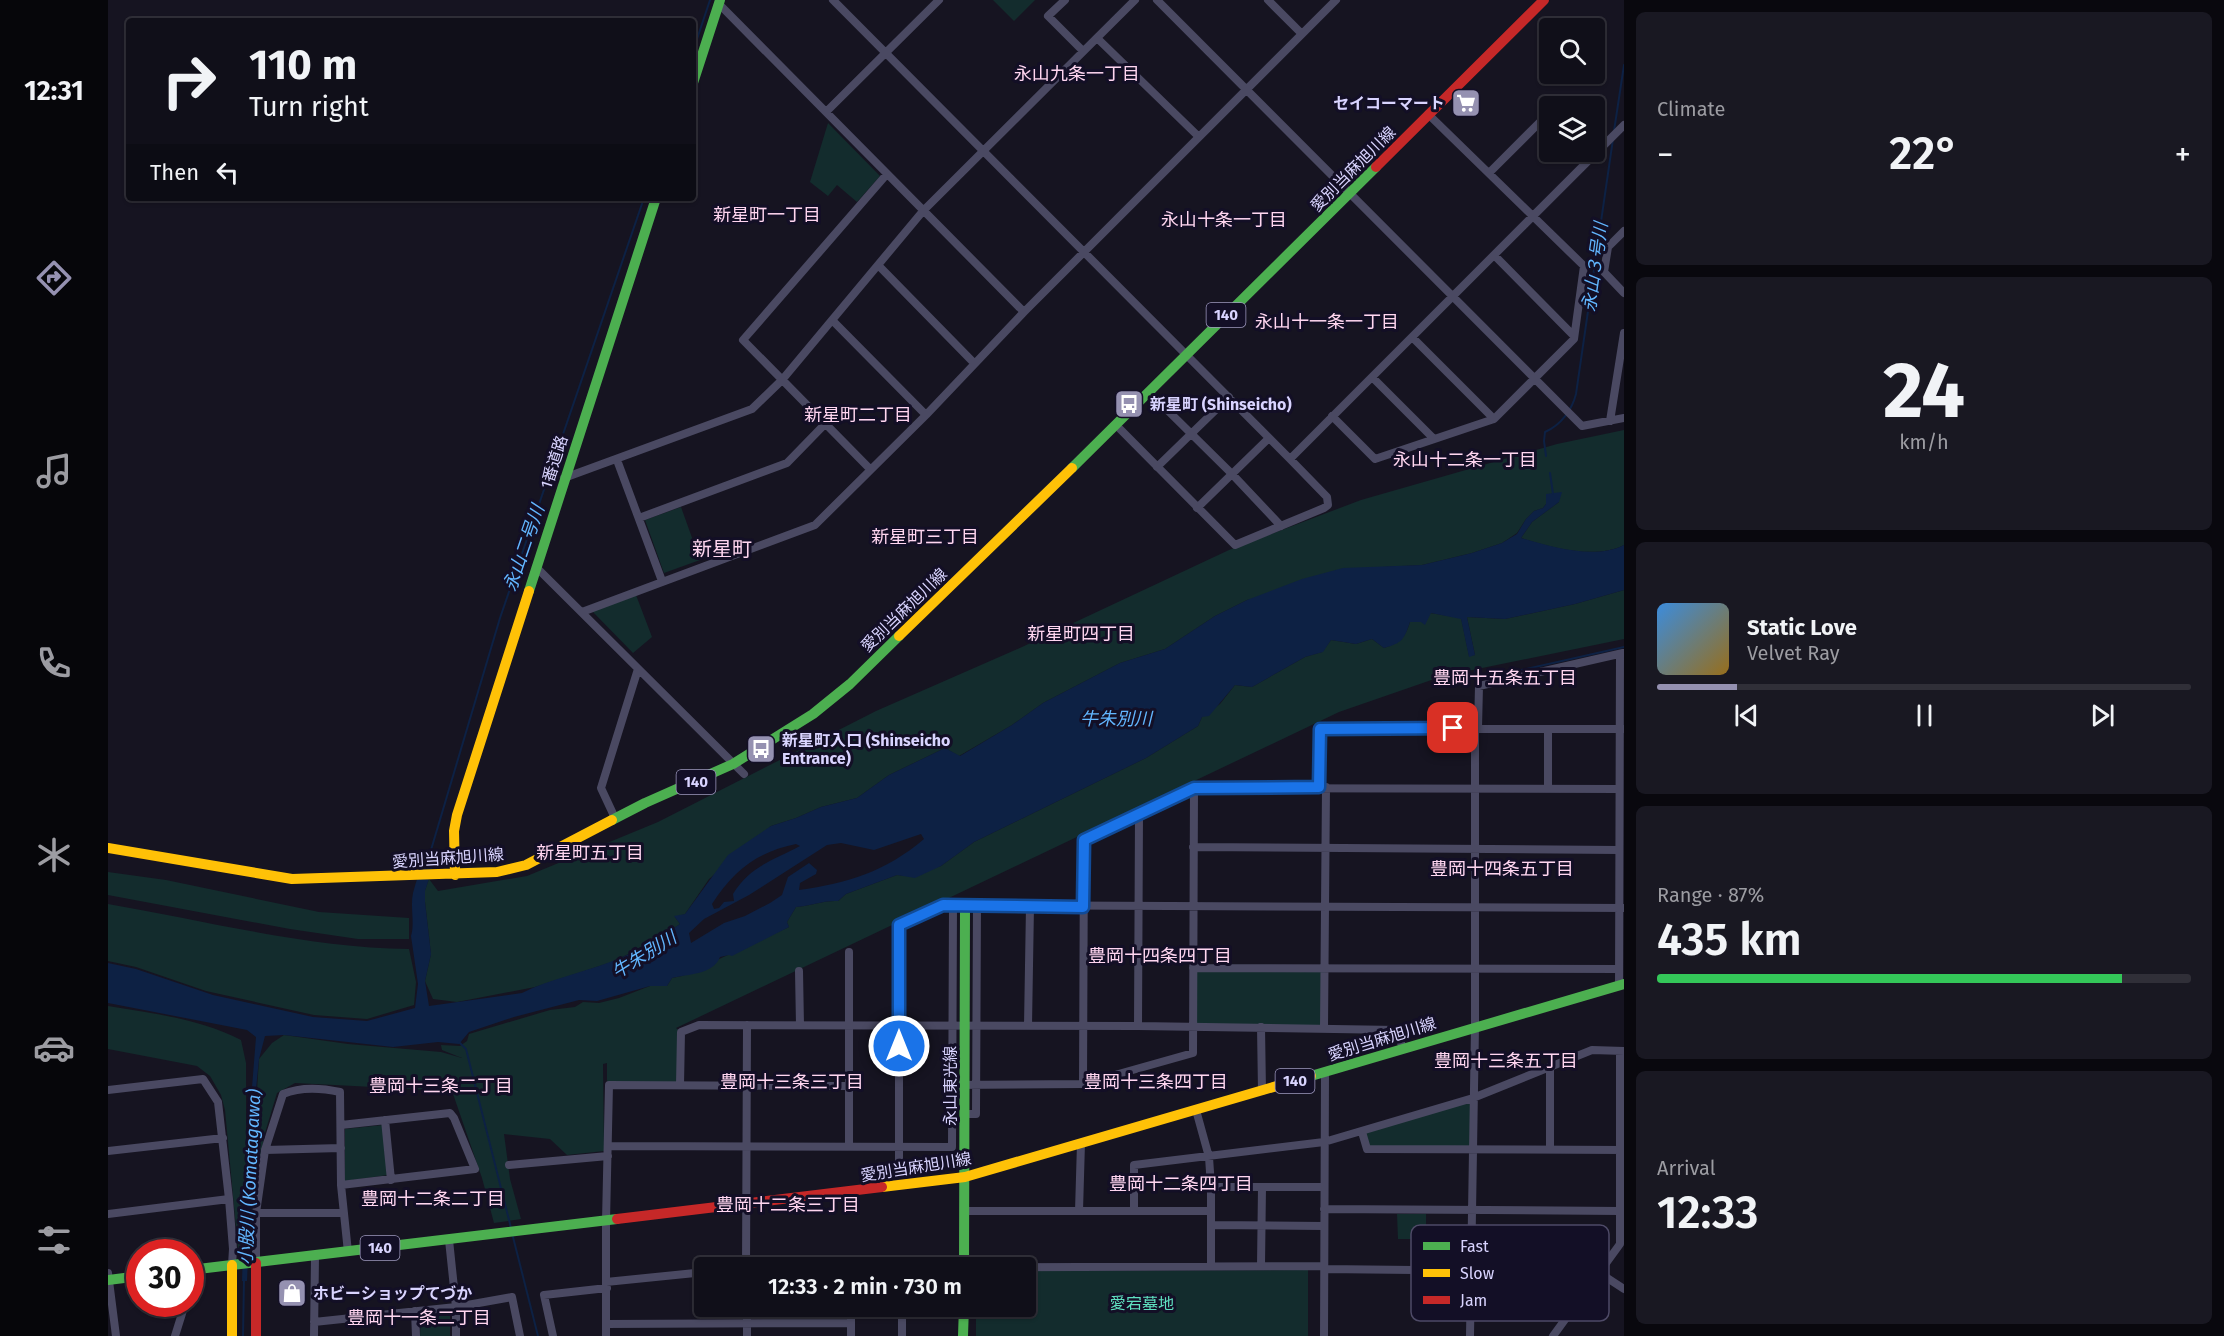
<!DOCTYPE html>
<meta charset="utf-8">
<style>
body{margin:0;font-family:"Fira Sans","Noto Sans JP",sans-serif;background:#191822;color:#f1f3f6;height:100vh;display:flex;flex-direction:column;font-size:22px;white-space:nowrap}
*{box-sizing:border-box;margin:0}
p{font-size:20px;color:#9c9ca2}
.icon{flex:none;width:33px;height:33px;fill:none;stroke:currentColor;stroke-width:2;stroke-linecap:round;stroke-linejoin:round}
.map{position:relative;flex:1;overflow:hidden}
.panel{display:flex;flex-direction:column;gap:12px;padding:12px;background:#09080e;width:600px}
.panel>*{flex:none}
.guide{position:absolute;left:18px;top:18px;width:570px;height:183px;border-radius:6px;box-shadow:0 2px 4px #0004,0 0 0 2px #302f38;background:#100f19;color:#f1f3f6;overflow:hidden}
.fabs{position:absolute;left:1431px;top:18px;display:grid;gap:12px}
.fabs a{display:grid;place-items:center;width:66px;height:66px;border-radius:6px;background:#100f19;box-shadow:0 2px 4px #0004,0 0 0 2px #302f38;font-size:30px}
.speed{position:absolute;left:18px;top:1239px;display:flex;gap:12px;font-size:30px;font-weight:700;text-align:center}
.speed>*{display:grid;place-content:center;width:78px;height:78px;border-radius:50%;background:#100f19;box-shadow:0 2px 4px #0004,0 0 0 2px #302f38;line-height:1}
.speed .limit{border:9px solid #d22;background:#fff;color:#111}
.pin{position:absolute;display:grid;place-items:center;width:51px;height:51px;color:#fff;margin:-26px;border-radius:12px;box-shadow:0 3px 9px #0006}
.me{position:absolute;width:66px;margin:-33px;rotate:0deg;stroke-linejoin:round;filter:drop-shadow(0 0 4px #0008)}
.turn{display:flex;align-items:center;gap:21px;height:126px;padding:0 24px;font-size:27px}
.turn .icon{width:78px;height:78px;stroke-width:2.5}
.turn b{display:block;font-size:42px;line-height:51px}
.then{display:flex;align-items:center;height:57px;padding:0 24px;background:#0003;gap:12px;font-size:22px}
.big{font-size:45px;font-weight:600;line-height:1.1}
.panel .tile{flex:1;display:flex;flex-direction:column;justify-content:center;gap:9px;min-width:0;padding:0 21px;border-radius:9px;background:#191822}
.panel .dial{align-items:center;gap:0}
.dial b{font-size:78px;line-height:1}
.song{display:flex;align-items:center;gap:18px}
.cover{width:72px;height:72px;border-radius:9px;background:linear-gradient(135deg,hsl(210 70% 55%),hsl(40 70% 35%))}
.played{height:6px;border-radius:3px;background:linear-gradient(90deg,#9591b1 15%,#302f38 15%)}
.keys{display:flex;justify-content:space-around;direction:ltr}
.heat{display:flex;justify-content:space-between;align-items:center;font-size:33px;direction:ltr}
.charge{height:9px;border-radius:4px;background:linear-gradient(90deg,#34c759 87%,#302f38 0)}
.trip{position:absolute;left:586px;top:1257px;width:342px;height:60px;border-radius:6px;background:#100f19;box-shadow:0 2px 4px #0004,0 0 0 2px #302f38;font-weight:600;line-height:60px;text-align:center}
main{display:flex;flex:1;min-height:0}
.tabs{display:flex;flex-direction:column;width:108px;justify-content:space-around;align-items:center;background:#06060a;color:#9c9ca2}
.tabs .icon{width:42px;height:42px}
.tabs .selected{color:#9591b1}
.tabs b{font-size:27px;color:#f1f3f6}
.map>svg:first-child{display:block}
.green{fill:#132c2d}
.water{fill:#0d2144;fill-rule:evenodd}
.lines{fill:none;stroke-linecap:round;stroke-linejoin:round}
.stream{stroke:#0d2144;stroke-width:2}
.street{stroke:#4a4962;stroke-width:8}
.fast{stroke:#4caf50;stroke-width:10}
.slow{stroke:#ffc107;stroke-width:10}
.jam{stroke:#c62828;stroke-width:10}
.route-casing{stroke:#114b97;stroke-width:15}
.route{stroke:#1a73e8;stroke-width:10}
.labels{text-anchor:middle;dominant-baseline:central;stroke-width:6;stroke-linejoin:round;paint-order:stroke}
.shield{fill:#130f26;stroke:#9e99be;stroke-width:1.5}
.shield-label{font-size:15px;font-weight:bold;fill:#d9d4ff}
.poi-label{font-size:16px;font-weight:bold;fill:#d9d4ff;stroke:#130f26;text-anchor:start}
.street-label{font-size:16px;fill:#d9d4ff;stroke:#130f26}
.park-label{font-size:16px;fill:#5fe0c0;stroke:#130f26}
.neighbourhood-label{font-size:18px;fill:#ffd6f0;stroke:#130f26}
.water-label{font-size:18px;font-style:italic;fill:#62b6ff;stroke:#130f26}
.quarter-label{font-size:20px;fill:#ffd6f0;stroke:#130f26}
.key{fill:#130f26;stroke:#4e4a67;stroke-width:1.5}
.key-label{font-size:16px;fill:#d9d4ff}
</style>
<main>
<nav class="tabs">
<b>12:31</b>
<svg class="icon selected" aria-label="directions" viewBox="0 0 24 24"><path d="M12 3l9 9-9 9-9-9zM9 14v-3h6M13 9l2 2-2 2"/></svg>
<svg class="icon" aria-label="music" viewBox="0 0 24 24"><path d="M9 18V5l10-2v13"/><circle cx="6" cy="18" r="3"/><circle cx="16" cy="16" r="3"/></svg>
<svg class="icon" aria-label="phone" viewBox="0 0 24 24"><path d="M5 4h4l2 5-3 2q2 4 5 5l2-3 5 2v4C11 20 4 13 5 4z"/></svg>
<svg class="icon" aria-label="climate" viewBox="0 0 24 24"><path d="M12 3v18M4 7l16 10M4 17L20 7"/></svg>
<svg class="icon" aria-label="car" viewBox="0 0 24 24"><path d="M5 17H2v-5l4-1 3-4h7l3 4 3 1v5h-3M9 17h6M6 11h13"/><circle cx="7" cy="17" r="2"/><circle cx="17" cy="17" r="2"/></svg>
<svg class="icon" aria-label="filters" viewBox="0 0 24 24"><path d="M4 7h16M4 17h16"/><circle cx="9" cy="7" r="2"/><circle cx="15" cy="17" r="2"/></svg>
</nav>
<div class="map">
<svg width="1516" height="1336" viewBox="0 0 1516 1336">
<rect width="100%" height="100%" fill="#161421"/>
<path class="green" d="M885,0H927L906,21Z
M720,123L772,176L749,202L729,185L720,196L702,182Z
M1516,430V545C1487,560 1443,547 1413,538L1424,522L1451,502L1438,494V504L1435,508L1426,511L1418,519L1409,533L1394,543L1364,553L1314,565L1275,567L1139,600L1107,616L1057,649L1012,663L935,703L904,725L851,756L837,748L781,775L749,798L713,807L688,818L663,826L601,879L577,914L567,917L572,924L549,940L504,962L427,987L349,1002L325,999L317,981L323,954L317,902V890L321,879L330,891L419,876L550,822L768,711L914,647L1121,550L1253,500L1449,444Z
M573,507L592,560L556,573L537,520Z
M1516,590V639L1335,676L1231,712L568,1028L573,1032L572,1085H501L499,1080V1063L495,1064L496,1151L459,1155L442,1139L396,1134L402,1179L413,1219L386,1223L374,1178L344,1091L187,1083L169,1093L156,1136L142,1249L139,1250L151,1059L164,1043L176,1035L240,1044L333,1052L354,1058L334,1050L333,1045L352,1046L359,1041L361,1034L442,1010L467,1007L475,1002L491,1003L511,998L542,986H559L564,978L574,976L681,927L679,922L688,907C702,906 716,900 730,901L738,894L789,875L798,876L833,866L866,842L1038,758L1090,726L1094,717L1112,704L1127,685L1144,687L1197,657L1214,652L1223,640L1248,644L1264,639L1276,648C1292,643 1297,638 1302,622H1313L1322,613L1353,618L1361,656L1367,655L1359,617L1397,619L1467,604Z
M528,595L544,637L525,653L484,611Z
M0,872L58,880L211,912L301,918V939H250L182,929L0,895Z
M0,904C99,921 201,948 301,949L308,982L306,1005L259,1019L206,1015L98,991L28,967L0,961Z
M1085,968H1217L1216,1028L1085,1027Z
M0,1006C44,1013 92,1019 133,1040L138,1063V1163L134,1249H130L117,1110L113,1095L102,1076L89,1066L0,1049Z
M1365,1098L1364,1149H1259L1254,1132Z
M275,1125L280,1175L237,1181V1129Z
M1289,1214H1318V1239H1290Z
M1200,1270V1336H868V1311H918L919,1271Z
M340,1313L342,1315V1336H312L313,1316Z"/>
<path class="water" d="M1454,492L1451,502L1424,522L1413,538C1444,547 1487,560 1516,545V590L1467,604L1397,619L1359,617L1367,655L1361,657L1353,619L1323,613L1317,625L1313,622H1302C1296,640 1294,643 1276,648L1264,639L1248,644L1223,640L1215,652L1197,657L1144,687L1127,685L1101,716L1094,717L1090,726L1038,758L866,842L833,866L807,878L789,875L738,894L730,901C716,900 702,906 688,907L679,922L681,927L624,956L621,955L612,957C605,975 580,974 564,978L559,986H542L489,1001L471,1000L406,1017L361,1032L351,1044L330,1042L285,1047L176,1035L157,1036L151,1059L147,1099L139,1281H134L138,1163L148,1037L139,1030L0,1003V963L28,969L105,995L205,1017L259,1021L307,1008L310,984L303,936C307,923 302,907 305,893C308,881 313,868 317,856L327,860L317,891V902L323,954L317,981L321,1006L414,993C442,979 473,973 502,962C527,953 550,939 572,924L566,916L577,914L620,855L663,826L688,818L713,807L749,798L781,775L837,748L852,756L904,725L935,703L1012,663L1057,649L1107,616L1139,600L1194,579L1235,568L1314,565L1364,553L1394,543L1409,534L1418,519L1426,511L1435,508L1438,504V494ZM813,834L816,839C777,872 740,883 691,890L692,883L708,874L709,870L701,863L680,877L674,895L662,903L637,916L616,923L583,943L581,933L596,919L641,895L719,845L733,843L766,850ZM688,844L692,846C664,861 642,866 625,894L626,901L616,902L611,908L606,909L604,904C626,870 649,852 688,844Z"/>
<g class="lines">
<path class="stream" d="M585,51L602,0
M1506,131L1516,65
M1438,456L1436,441L1437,432C1453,425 1464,410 1468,394L1505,139
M1442,473L1445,494
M1367,671L1369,680L1516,647
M320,860L392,618L536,198
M351,1042L358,1049L403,1228
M405,1237L430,1336
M135,1336L136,1279"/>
<path class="street" d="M725,0L1182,459L1219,497L1220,505L1216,508L1127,545L1008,425
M957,0L940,16L975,51
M1049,0L1474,426L1516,418
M1160,0L1194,34
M611,4L916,312
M989,38L1091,137
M718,112L831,0
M1469,152L1479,162
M1381,173L1436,118L1442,124
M1516,231L1500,247L1496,272L1516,293
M1386,255L1466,336
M770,265L866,363
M724,320L818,415
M1304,337L1386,419
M1264,377L1326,439
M1041,392L1124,474L1173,526
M1224,416L1267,459L1386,419L1466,339L1476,266L1320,114
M1502,421L1516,333
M1182,459L1516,125
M509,460L554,581
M1049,467L1121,397
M762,469L635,340L779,174
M456,478L644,409L674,380L815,211L1027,0
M1089,508L1161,438
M531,518L679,463L717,424
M428,567L636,774
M474,612L707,525L818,415L916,312L1228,0
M1370,728L1371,686L1515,653
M1440,729V788
M1211,787L1212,729H1516
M507,818L493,788L530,669
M1085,847L1511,850
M1085,968L1510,969
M691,971L692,1025
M1511,985L1512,654
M920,1026L922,906
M1030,1026L1031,814
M1153,1027L1154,1091
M1216,1028L1218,787
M1442,1068V1149
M975,1084L976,840L1086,788L1511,789
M572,1085L573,1032L591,1025L1030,1026L1289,1030L1295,1049
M844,1085L975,1084L1085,1053L1086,788
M0,1090L95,1079L110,1102L121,1199L125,1249L124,1265
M1088,1110L1101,1157L1103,1187V1266
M857,1114H868L869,905
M277,1120L283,1180
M233,1125L342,1113L346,1118L367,1169L233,1185
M1254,1132L1259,1149L1516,1150
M501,1146L844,1147L845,905
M741,1146V952
M157,1150L233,1148
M0,1151L115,1138
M401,1165L500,1156
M791,1168V925L835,905L1516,908
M1103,1187H1216
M1216,1209L1512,1211
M1026,1210V1165L1216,1142L1365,1098L1484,1050L1516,1051
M857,1211H1103
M971,1211L973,1143
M148,1213H236
M0,1214L121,1199
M1103,1225L1216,1226
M341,1240L348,1307V1336
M148,1263V1213L157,1150L175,1094C192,1087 214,1088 232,1092L233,1185L240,1252
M1153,1265L1154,1187
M638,1268L639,1025
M748,1268L1216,1266
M1216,1269L1490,1272L1516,1289
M0,1273L8,1336
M498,1282L597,1272
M639,1306V1336
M307,1311L308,1336
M206,1322L348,1307L404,1297L412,1336
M498,1324L743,1323
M67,1336L77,1304
M206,1336L207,1256
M445,1336L436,1295L499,1288
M498,1336V1221L501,1085L741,1086
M743,1336V1306
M794,1336V1306
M1216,1336L1217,1073
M1362,1336L1367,1027V728
M1445,1336L1512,1244V1051"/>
<path class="fast" d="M585,83L612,0
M964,468L1268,167
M421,591L548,198
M504,820L537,803L625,764L705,714L742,684L791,636
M1203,1076L1516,984
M856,1268L857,905
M82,1270L509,1219
M0,1280L32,1276
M855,1336L856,1306"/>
<path class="slow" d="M791,636L964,468
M0,848L184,879L389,872L418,865L504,820
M347,875L346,831L349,815L421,591
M774,1187L857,1177L1203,1076
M124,1265V1336"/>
<path class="jam" d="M1268,167L1436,0
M509,1219L774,1187
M148,1263V1336"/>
</g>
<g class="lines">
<g class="route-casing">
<path id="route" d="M791,1046V925L835,905L975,907L976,840L1086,788L1211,787L1212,729L1345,728"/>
</g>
<use href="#route" class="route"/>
</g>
<defs>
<g id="supermarket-square" transform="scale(1.5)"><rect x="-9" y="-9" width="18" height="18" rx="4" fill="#9591b1" stroke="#130f26"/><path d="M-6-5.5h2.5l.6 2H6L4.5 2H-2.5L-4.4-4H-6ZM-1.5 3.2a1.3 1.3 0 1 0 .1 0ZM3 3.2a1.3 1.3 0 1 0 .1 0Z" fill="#fff"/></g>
<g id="bus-square" transform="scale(1.5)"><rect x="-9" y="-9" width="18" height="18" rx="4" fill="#9591b1" stroke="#130f26"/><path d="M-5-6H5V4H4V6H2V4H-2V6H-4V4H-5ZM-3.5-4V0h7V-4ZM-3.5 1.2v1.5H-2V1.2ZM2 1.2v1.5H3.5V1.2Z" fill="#fff"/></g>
<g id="shop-square" transform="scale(1.5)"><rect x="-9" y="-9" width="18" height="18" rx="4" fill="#9591b1" stroke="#130f26"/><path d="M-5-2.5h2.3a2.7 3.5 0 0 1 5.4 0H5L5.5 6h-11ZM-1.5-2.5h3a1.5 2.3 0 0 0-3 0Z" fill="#fff"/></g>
</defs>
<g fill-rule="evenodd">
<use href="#supermarket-square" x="1358" y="103"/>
<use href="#bus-square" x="1021" y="404"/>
<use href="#bus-square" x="653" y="749"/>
<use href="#shop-square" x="184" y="1293"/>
</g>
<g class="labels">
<g class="shield">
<rect x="1098.5" y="303" width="39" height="24" rx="4.5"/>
<rect x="568.5" y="770" width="39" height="24" rx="4.5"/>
<rect x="1167.5" y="1069" width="39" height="24" rx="4.5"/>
<rect x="252.5" y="1236" width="39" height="24" rx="4.5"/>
</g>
<g class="shield-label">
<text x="1118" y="315">140</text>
<text x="588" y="782">140</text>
<text x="1187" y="1081">140</text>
<text x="272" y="1248">140</text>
</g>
<g class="poi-label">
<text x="1337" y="103" text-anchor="end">セイコーマート</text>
<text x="1042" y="404">新星町 (Shinseicho)</text>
<text x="674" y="740">新星町入口 (Shinseicho<tspan x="674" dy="18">Entrance)</tspan></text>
<text x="205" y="1293">ホビーショップてづか</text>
</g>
<g class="street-label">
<text transform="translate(1245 169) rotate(-45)">愛別当麻旭川線</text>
<text transform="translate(446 462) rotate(-72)">1番道路</text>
<text transform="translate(796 610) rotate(-44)">愛別当麻旭川線</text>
<text transform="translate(340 858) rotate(-4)">愛別当麻旭川線</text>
<text transform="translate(1274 1039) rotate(-17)">愛別当麻旭川線</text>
<text transform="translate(842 1086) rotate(-90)">永山東光線</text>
<text transform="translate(808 1167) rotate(-9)">愛別当麻旭川線</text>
</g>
<g class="park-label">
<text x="1034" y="1303">愛宕墓地</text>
</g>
<g class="neighbourhood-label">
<text x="969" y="74">永山九条一丁目</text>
<text x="659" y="215">新星町一丁目</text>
<text x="1116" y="220">永山十条一丁目</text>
<text x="1219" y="322">永山十一条一丁目</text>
<text x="750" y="415">新星町二丁目</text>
<text x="1357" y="460">永山十二条一丁目</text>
<text x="817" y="537">新星町三丁目</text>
<text x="973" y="634">新星町四丁目</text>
<text x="1397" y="678">豊岡十五条五丁目</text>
<text x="482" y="853">新星町五丁目</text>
<text x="1394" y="869">豊岡十四条五丁目</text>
<text x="1052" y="956">豊岡十四条四丁目</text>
<text x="1398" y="1061">豊岡十三条五丁目</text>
<text x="684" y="1082">豊岡十三条三丁目</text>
<text x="1048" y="1082">豊岡十三条四丁目</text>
<text x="333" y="1086">豊岡十三条二丁目</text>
<text x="1073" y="1184">豊岡十二条四丁目</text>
<text x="325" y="1199">豊岡十二条二丁目</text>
<text x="680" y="1205">豊岡十二条三丁目</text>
<text x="311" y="1318">豊岡十一条二丁目</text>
</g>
<g class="water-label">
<text transform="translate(1487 267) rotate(-82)">永山３号川</text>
<text transform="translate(416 548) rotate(-71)">永山二号川</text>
<text x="1008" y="719">牛朱別川</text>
<text transform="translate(536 955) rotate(-32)">牛朱別川</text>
<text transform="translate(142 1177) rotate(-87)">小股川 (Komatagawa)</text>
</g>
<g class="quarter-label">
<text x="614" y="549">新星町</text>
</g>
</g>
<rect x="1303" y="1225" width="198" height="96" rx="9" class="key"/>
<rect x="1315" y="1242" width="27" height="8" fill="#4caf50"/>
<rect x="1315" y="1269" width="27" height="8" fill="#ffc107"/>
<rect x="1315" y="1296" width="27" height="8" fill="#c62828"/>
<g class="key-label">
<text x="1352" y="1252">Fast</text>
<text x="1352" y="1279">Slow</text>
<text x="1352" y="1306">Jam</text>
</g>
</svg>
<div class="fabs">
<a><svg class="icon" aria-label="search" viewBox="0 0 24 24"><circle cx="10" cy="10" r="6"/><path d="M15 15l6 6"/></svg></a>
<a><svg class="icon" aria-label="layers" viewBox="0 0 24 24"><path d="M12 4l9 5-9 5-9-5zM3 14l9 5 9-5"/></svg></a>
</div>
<div class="speed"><div class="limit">30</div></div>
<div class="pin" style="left:1345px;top:728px;background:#d93025"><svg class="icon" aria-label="arrive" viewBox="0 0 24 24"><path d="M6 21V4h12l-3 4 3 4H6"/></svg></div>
<svg class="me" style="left:791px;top:1046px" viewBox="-20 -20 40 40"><circle r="17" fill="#1a73e8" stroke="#fff" stroke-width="3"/><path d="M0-11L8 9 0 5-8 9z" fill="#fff"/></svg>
<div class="trip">12:33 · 2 min · 730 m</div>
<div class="guide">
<div class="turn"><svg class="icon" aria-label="right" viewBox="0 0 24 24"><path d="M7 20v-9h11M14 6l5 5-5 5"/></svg><div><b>110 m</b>Turn right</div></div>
<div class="then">Then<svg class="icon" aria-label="left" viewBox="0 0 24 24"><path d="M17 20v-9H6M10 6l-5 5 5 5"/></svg></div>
</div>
</div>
<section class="panel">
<div class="tile"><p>Climate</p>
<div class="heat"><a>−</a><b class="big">22°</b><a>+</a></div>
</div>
<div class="tile dial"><b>24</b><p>km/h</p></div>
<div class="tile">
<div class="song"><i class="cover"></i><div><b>Static Love</b><p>Velvet Ray</p></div></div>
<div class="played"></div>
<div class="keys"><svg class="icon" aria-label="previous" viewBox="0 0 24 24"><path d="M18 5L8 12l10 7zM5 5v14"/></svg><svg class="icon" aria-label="pause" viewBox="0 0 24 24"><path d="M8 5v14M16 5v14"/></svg><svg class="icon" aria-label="next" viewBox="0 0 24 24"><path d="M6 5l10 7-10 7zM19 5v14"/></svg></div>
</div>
<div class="tile"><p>Range · 87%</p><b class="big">435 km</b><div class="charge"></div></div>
<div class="tile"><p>Arrival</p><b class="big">12:33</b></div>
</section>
</main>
